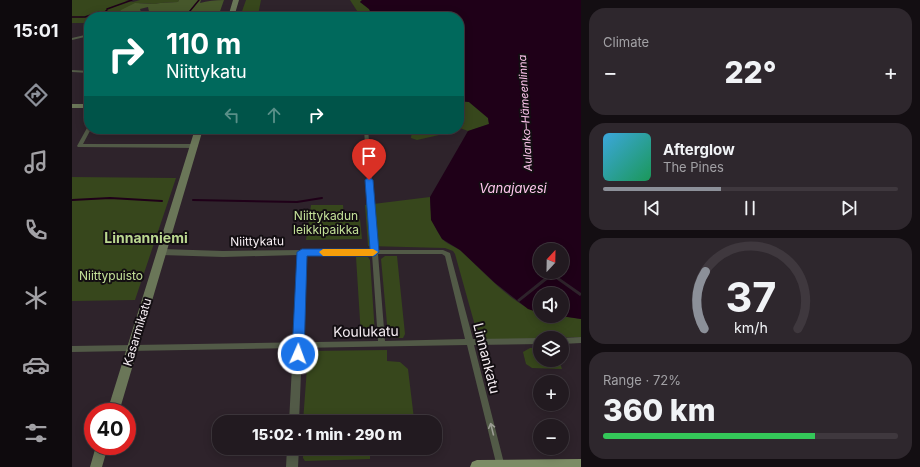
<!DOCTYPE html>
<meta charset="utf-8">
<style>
body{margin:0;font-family:Inter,sans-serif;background:#2e272d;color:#f1f3f6;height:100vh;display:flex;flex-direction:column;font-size:15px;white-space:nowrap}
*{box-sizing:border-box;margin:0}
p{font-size:13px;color:#a2a1a5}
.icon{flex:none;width:22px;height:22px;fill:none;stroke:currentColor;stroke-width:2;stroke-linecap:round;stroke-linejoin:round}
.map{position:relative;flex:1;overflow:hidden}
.sheet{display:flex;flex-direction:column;gap:8px;padding:8px;background:#130e12;width:339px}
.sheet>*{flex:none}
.guide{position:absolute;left:12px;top:12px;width:380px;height:122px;border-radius:16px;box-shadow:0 2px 10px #0003,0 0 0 1px #3f383e;background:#00695c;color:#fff;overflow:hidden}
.needle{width:26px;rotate:22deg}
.controls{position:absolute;left:461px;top:243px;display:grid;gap:8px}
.controls a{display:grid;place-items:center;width:36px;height:36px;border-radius:50%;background:#221a20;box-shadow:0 2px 10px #0003,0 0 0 1px #3f383e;font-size:20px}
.speed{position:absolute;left:12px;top:403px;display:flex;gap:8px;font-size:20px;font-weight:700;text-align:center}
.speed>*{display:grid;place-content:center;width:52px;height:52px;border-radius:50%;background:#221a20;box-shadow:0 2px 10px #0003,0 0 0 1px #3f383e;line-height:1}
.speed .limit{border:6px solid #d22;background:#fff;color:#111}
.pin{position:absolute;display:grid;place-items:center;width:34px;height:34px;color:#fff;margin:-41px -17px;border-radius:50% 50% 50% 0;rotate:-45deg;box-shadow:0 0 4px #0007}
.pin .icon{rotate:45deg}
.me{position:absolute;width:44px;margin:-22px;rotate:2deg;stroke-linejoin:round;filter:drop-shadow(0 0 3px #0008)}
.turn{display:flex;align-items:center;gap:14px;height:84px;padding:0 16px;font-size:18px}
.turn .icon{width:52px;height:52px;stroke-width:2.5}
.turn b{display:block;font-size:28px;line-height:34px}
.lanes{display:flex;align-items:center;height:38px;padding:0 16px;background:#0003;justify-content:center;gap:20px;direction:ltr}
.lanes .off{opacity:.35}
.big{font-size:30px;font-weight:800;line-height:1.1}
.sheet .tile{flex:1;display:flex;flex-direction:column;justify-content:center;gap:6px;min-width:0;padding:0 14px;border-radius:16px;background:#2e272d}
.sheet .dial{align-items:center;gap:0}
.dial svg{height:104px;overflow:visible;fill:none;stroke:#3f383e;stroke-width:7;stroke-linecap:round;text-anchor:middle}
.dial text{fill:#f1f3f6;stroke:none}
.song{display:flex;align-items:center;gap:12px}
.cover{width:48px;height:48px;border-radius:6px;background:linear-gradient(135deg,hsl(200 70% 55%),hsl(150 70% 35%))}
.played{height:4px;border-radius:2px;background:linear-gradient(90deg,#8c9099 40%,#3f383e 40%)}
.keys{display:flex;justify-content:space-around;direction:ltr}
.heat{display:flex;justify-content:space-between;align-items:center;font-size:22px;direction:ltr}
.charge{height:6px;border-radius:3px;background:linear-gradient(90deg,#34c759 72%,#3f383e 0)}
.trip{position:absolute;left:140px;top:415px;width:230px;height:40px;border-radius:16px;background:#221a20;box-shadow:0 2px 10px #0003,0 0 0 1px #3f383e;font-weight:800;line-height:40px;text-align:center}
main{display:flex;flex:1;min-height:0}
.menu{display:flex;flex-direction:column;width:72px;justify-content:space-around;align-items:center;background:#0e0a0d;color:#a2a1a5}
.menu .icon{width:28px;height:28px}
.menu .current{color:#8c9099}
.menu b{font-size:18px;color:#f1f3f6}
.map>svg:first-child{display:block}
.green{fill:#37471c}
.forest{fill:#46572b}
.water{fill:#1f0018;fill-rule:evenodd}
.pier{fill:#2e232b}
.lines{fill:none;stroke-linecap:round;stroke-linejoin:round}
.stream-far1{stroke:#1f0018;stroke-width:1.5}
.stream{stroke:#1f0018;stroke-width:2}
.minor{fill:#525a47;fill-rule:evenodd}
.tertiary{fill:#525a47;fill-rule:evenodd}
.secondary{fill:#6a7658;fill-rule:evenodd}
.primary{fill:#7c8c65;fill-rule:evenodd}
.oneway{stroke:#9c9d94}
.route{fill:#1a73e8;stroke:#114b97}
.slow{fill:#f59e0b}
.labels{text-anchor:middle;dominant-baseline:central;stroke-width:4;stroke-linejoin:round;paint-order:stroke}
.far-water-label{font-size:11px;font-style:italic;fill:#fec6ed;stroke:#130e12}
.park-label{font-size:12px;fill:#c3e098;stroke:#130e12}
.street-label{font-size:12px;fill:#f6eef3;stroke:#130e12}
.water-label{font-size:13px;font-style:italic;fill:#fec6ed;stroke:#130e12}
.quarter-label{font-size:14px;font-weight:bold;fill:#bbd890;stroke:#130e12}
.near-street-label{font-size:14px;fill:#f6eef3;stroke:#130e12}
</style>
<main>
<nav class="menu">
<b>15:01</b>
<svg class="icon current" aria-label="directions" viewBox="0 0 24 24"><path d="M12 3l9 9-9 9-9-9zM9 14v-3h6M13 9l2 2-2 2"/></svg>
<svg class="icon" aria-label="music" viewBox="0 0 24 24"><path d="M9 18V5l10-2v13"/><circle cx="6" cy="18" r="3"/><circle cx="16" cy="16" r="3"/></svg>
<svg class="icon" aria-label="phone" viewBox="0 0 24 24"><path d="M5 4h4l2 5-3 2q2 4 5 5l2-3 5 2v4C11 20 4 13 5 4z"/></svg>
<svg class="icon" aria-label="climate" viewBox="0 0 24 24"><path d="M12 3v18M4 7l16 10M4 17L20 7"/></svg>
<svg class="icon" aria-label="car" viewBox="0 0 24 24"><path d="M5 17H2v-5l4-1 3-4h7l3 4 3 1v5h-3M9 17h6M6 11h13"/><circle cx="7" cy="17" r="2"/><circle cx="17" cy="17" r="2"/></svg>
<svg class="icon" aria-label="filters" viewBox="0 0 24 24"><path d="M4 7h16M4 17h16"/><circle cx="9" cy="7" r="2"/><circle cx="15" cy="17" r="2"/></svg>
</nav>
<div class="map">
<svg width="509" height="467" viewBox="0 0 509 467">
<rect width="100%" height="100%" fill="#2e232b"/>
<path class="green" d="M0,0H53L61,2L68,0H107L106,2L88,3L83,4L68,3L47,14L17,17V23H0Z
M174,0H189L186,15L168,17Z
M278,0H290L288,2L297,9L301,17H289Z
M387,101L397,102L416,118L417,124L396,131L388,128L387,126Z
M340,129H361L367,135L345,140L339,138Z
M0,177L104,178L63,300L0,301Z
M358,197C359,215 359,222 369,237C373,244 383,246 389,251C411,271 439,304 468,313V316H489L509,319V337L407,340L383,254L381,251L373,248L296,246L293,205Z
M239,205H271L272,219H288L290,239L234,240Z
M313,256H325L333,334L331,338H320L316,335L309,259Z
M284,257H296L298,260L303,334L300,336H289Z
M458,348H468V360H487L490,369L460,368L454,364L451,352Z
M315,350V361L328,362L336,369L342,419L329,420V422H231L236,354L239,351Z
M231,448H332L333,455H298V459L233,461L231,458Z"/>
<path class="forest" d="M107,0H129L128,3C135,1 143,0 152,0L146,17H80L78,16L76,7L68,9L69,12L73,14L66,17H28C35,14 40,16 47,14L49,10L63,3L83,4L88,3L106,2Z"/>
<path class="water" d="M290,0H509V319L489,316L490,294H468V313L456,309L423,283L388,250L370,239L359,220L358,197L396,131L417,124L416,118L397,102L387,101V17H301L297,9L288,2ZM468,250H490V272H468Z"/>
<path class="pier" d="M473,272H479L509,293V295L508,296L480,276L447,302L445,300L476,275Z"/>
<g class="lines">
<path class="stream-far1" d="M35,9L60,0
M0,17H13L27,12
M27,17L35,10
M113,17L127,0"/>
<path class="stream" d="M0,200L38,198L90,201
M121,200L225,202L250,198"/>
<path class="minor" d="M17,34V36L0,40V38Z
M0,70L17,71V73L0,72Z
M15,128H17V129H19L11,144H123L126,146L123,148L6,147L5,146Z
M292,129H296L306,250H371L378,253L401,339L468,338V344L402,345L433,467H425L395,345L0,352V346L306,341L300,254H230L227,252L230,250H300ZM306,254H370L373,256L393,339L313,341Z
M509,337V343L490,344V338Z"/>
<path class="tertiary" d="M90,249L151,251L233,250L234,252L227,422H217L226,255L151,257L90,255L86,252Z
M215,448H227L226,467H214Z"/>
<path class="secondary" d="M161,0H167L162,17H156Z
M0,104H17V108H0Z
M123,129H131L47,412H35Z
M24,446H36L30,467H18Z"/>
<path class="primary" d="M509,459V467H398L400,462L405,460Z"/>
</g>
<defs><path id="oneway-shaft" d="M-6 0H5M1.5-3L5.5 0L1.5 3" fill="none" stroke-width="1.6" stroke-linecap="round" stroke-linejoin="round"/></defs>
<use class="oneway" href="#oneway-shaft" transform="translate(420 429) rotate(-104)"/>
<path class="route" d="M297,177L301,180L307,252L303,256H235L232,354L230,358L226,359L222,358L220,354L225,252L230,249H298L293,180Z"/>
<path class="slow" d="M251,249H301L306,252L301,256H251L247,252Z"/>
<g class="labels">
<g class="far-water-label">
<text transform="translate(453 113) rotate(-93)">Aulanko–Hämeenlinna</text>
</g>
<g class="park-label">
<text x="254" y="215">Niittykadun<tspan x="254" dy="14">leikkipaikka</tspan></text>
<text x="39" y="275">Niittypuisto</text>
</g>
<g class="street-label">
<text transform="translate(185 241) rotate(-1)">Niittykatu</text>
<text transform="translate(65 332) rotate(-73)">Kasarmikatu</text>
</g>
<g class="water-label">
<text x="441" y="188">Vanajavesi</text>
</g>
<g class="quarter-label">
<text x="74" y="237">Linnanniemi</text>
</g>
<g class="near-street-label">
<text transform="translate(294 331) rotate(-1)">Koulukatu</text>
<text transform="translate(415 358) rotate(76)">Linnankatu</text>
</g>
</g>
</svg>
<div class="controls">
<a><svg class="needle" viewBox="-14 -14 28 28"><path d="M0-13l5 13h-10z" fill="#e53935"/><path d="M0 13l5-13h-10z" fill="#a2a1a5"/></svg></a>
<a><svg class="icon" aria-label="sound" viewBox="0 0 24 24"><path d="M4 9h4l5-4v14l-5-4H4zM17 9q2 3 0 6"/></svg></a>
<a><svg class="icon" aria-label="layers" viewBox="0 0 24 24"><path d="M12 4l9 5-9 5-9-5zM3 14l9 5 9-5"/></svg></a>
<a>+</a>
<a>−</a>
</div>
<div class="speed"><div class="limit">40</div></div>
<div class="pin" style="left:297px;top:180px;background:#d93025"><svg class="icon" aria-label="arrive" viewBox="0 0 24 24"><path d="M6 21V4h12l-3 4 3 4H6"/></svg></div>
<svg class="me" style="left:226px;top:354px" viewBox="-20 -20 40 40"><circle r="17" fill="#1a73e8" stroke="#fff" stroke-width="3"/><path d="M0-11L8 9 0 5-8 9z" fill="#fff"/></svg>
<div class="trip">15:02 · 1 min · 290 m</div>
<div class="guide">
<div class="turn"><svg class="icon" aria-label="right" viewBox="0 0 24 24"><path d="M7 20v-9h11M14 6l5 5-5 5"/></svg><div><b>110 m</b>Niittykatu</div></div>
<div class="lanes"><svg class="icon off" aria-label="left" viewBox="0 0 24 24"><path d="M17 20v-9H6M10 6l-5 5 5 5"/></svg><svg class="icon off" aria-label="ahead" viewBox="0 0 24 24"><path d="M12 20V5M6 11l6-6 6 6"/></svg><svg class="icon" aria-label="right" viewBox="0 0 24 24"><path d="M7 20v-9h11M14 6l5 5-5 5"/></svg></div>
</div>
</div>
<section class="sheet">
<div class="tile"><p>Climate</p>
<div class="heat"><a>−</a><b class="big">22°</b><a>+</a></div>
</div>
<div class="tile">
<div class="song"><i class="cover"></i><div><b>Afterglow</b><p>The Pines</p></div></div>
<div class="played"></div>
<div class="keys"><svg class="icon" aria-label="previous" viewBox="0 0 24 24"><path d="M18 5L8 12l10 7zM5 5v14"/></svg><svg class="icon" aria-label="pause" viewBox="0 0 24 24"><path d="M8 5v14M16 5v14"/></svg><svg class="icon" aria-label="next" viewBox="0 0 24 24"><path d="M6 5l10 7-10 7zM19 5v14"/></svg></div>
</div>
<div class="tile dial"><svg viewBox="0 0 100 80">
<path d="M14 69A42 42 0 1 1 86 69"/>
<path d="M14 69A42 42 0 0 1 15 25" stroke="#8c9099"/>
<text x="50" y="56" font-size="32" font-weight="700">37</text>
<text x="50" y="72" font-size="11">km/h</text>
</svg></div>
<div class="tile"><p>Range · 72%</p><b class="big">360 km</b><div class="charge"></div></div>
</section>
</main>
